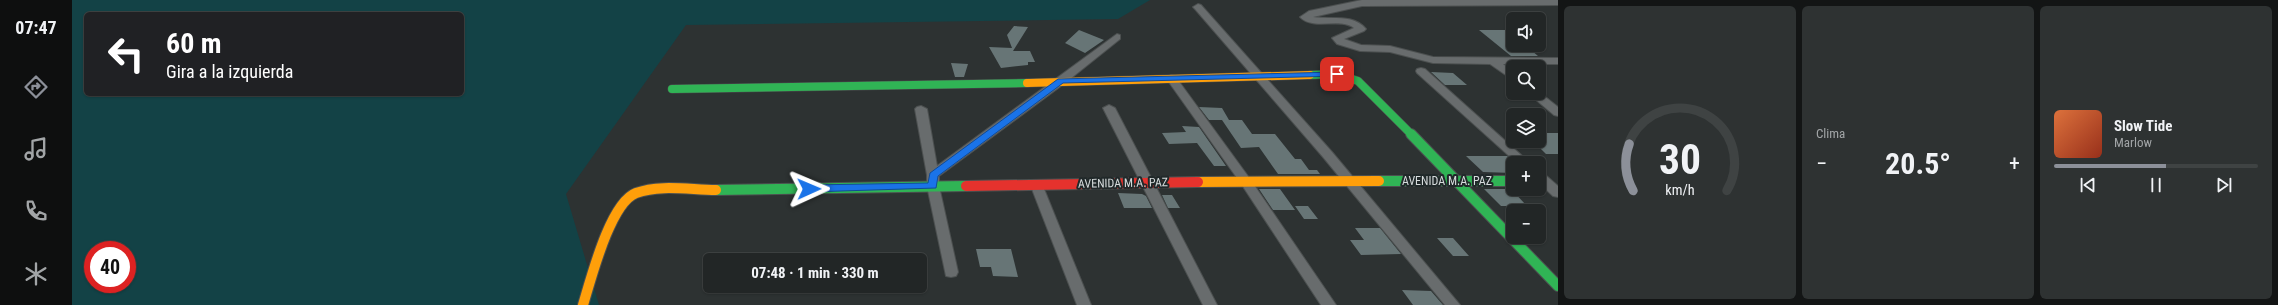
<!DOCTYPE html>
<html lang="es">
<meta charset="utf-8">
<style>
body{margin:0;font-family:"Roboto Condensed",sans-serif;background:#2e3232;color:#f1f3f6;height:100vh;display:flex;flex-direction:column;font-size:15px;white-space:nowrap}
*{box-sizing:border-box;margin:0}
p{font-size:13px;color:#a2a5a7}
.icon{flex:none;width:22px;height:22px;fill:none;stroke:currentColor;stroke-width:2;stroke-linecap:round;stroke-linejoin:round}
.map{position:relative;flex:1;overflow:hidden}
.details{display:flex;flex-direction:column;gap:6px;padding:6px;background:#131515;width:720px}
.details>*{flex:none}
.guide{position:absolute;left:12px;top:12px;width:380px;height:84px;border-radius:6px;box-shadow:0 1px 3px #0004,0 0 0 1px #3f4343;background:#202124;color:#fff;overflow:hidden}
.controls{position:absolute;left:1434px;top:12px;display:grid;gap:8px}
.controls a{display:grid;place-items:center;width:40px;height:40px;border-radius:6px;background:#222626;box-shadow:0 1px 3px #0004,0 0 0 1px #3f4343;font-size:20px}
.speed{position:absolute;left:12px;top:241px;display:flex;gap:8px;font-size:20px;font-weight:700;text-align:center}
.speed>*{display:grid;place-content:center;width:52px;height:52px;border-radius:50%;background:#222626;box-shadow:0 1px 3px #0004,0 0 0 1px #3f4343;line-height:1}
.speed .limit{border:6px solid #d22;background:#fff;color:#111}
.pin{position:absolute;display:grid;place-items:center;width:34px;height:34px;color:#fff;margin:-17px;border-radius:8px;box-shadow:0 2px 6px #0006}
.me{position:absolute;width:44px;margin:-22px;rotate:89deg;stroke-linejoin:round;filter:drop-shadow(0 0 3px #0008)}
.turn{display:flex;align-items:center;gap:14px;height:84px;padding:0 16px;font-size:18px}
.turn .icon{width:52px;height:52px;stroke-width:2.5}
.turn b{display:block;font-size:28px;line-height:34px}
.big{font-size:30px;font-weight:700;line-height:1.1}
.details .tile{flex:1;display:flex;flex-direction:column;justify-content:center;gap:6px;min-width:0;padding:0 14px;border-radius:6px;background:#2e3232}
.details .dial{align-items:center;gap:0}
.dial svg{height:104px;overflow:visible;fill:none;stroke:#3f4343;stroke-width:7;stroke-linecap:round;text-anchor:middle}
.dial text{fill:#f1f3f6;stroke:none}
.song{display:flex;align-items:center;gap:12px}
.cover{width:48px;height:48px;border-radius:6px;background:linear-gradient(135deg,hsl(20 70% 55%),hsl(10 70% 35%))}
.played{height:4px;border-radius:2px;background:linear-gradient(90deg,#8c9099 55%,#3f4343 55%)}
.keys{display:flex;justify-content:space-around;direction:ltr}
.heat{display:flex;justify-content:space-between;align-items:center;font-size:22px;direction:ltr}
.details .tiles{flex:1;display:grid;gap:6px;grid-template-columns:repeat(3,1fr)}
.trip{position:absolute;left:631px;top:253px;width:224px;height:40px;border-radius:6px;background:#222626;box-shadow:0 1px 3px #0004,0 0 0 1px #3f4343;font-weight:700;line-height:40px;text-align:center}
main{display:flex;flex:1;min-height:0}
.tabs{display:flex;flex-direction:column;width:72px;justify-content:space-around;align-items:center;background:#0e0f0f;color:#a2a5a7}
.tabs .icon{width:28px;height:28px}
.tabs .on{color:#8c9099}
.tabs b{font-size:18px;color:#f1f3f6}
.map>svg:first-child{display:block}
.green{fill:#134246;fill-rule:evenodd}
.building{fill:#677576}
.lines{fill:none;stroke-linecap:round;stroke-linejoin:round}
.street-casing{stroke:#4c5050;stroke-width:2}
.fast-far1-casing{stroke:#4c5050;stroke-width:9}
.fast-casing{stroke:#4c5050;stroke-width:12}
.slow-far1-casing{stroke:#4c5050;stroke-width:9}
.slow-casing{stroke:#4c5050;stroke-width:12}
.jam-casing{stroke:#4c5050;stroke-width:12}
.street{fill:#686c6d;fill-rule:evenodd}
.fast-far1{stroke:#30b455;stroke-width:8}
.fast{stroke:#30b455;stroke-width:10}
.slow-far1{stroke:#ff9f0a;stroke-width:8}
.slow{stroke:#ff9f0a;stroke-width:10}
.jam{stroke:#e5322d;stroke-width:10}
.route{fill:#1a73e8;stroke:#114b97}
.labels{text-anchor:middle;dominant-baseline:central;stroke-width:4;stroke-linejoin:round;paint-order:stroke}
.street-label{font-size:12px;fill:#d6dbdc;stroke:#21292a}
</style>
<main>
<nav class="tabs">
<b>07:47</b>
<svg class="icon on" aria-label="directions" viewBox="0 0 24 24"><path d="M12 3l9 9-9 9-9-9zM9 14v-3h6M13 9l2 2-2 2"/></svg>
<svg class="icon" aria-label="music" viewBox="0 0 24 24"><path d="M9 18V5l10-2v13"/><circle cx="6" cy="18" r="3"/><circle cx="16" cy="16" r="3"/></svg>
<svg class="icon" aria-label="phone" viewBox="0 0 24 24"><path d="M5 4h4l2 5-3 2q2 4 5 5l2-3 5 2v4C11 20 4 13 5 4z"/></svg>
<svg class="icon" aria-label="climate" viewBox="0 0 24 24"><path d="M12 3v18M4 7l16 10M4 17L20 7"/></svg>
</nav>
<div class="map">
<svg width="1486" height="305" viewBox="0 0 1486 305">
<rect width="100%" height="100%" fill="#2d3232"/>
<path class="green" d="M0,0H1078L1046,19L614,25L494,194L527,305H0ZM14,14H390V94H14ZM21,250H55V284H21Z"/>
<path class="building" d="M942,26L956,27L941,51H958L963,62H956V65L929,68L917,47L940,48L935,35Z
M1007,30L1032,40L1013,53L993,43Z
M1407,30H1435L1441,36V45H1453L1466,56H1439Z
M879,63L896,64L892,77H883Z
M1359,72L1381,73L1395,85H1373Z
M1127,107L1150,108L1157,120H1170L1180,134H1203L1223,159H1229L1237,170H1245L1248,174H1206L1187,147L1169,148L1150,120H1137Z
M1110,126L1127,127L1154,166H1142L1125,143L1097,144L1090,133L1114,132Z
M1467,133H1486V154H1474L1467,147Z
M1394,156H1435L1441,161V173L1411,172Z
M1187,189H1208L1223,210H1201Z
M1412,189H1439L1455,206H1429Z
M1046,193L1070,194L1074,196L1080,208H1052Z
M1090,195H1100L1108,208H1096Z
M1223,206H1236L1246,219H1232Z
M1283,228H1308L1329,254L1289,255L1278,240H1292Z
M1365,238H1381L1397,256H1381Z
M904,249H939L946,277L921,276L919,267H908Z
M1330,290L1359,291L1371,305H1341Z"/>
<g class="lines">
<g class="street-casing">
<path id="street" d="M1290,0H1486V5L1290,6L1241,17C1259,20 1281,13 1294,29L1292,31L1272,39L1289,45L1318,46L1361,57L1486,58V64H1431L1441,72V80L1418,64L1361,63L1318,52L1288,51L1265,44L1260,38L1282,28C1267,17 1242,31 1228,17L1237,11Z
M1126,4L1129,5L1260,152L1388,305H1373L1251,157L1123,9L1121,7Z
M1045,34L1048,35V39L993,83L867,176V186L886,272L884,276L879,277L874,276L855,186V175L843,109L845,107L849,106L855,109L865,166Z
M1349,68L1353,69L1458,163H1445L1345,73L1344,71L1345,69Z
M1099,75L1103,76L1178,179L1264,305H1249L1170,185L1094,78Z
M1467,92L1486,107V116L1482,115L1456,93Z
M1037,105L1043,108L1145,305H1131L1031,108Z
M1467,172L1471,173L1486,186V197L1481,196L1467,183Z
M964,180L970,184L1019,305H1005L958,184Z"/>
</g>
<g class="fast-far1-casing">
<path id="fast-far1" d="M1238,75L1265,74L1286,81L1340,135
M600,89L955,83"/>
</g>
<g class="fast-casing">
<path id="fast" d="M1339,134L1486,286
M1307,181H1441
M644,190L894,186"/>
</g>
<g class="slow-far1-casing">
<path id="slow-far1" d="M955,83L1238,75"/>
</g>
<g class="slow-casing">
<path id="slow" d="M1126,182L1307,181
M511,305C519,279 538,203 564,193C588,184 619,190 644,190"/>
</g>
<g class="jam-casing">
<path id="jam" d="M894,186L1126,182"/>
</g>
<use href="#street" class="street"/>
<use href="#fast-far1" class="fast-far1"/>
<use href="#fast" class="fast"/>
<use href="#slow-far1" class="slow-far1"/>
<use href="#slow" class="slow"/>
<use href="#jam" class="jam"/>
</g>
<path class="route" d="M1265,72L1269,74L1268,76L991,83L866,176L864,188L737,192L732,189L737,185L856,183L858,173L986,79Z"/>
<g class="labels">
<g class="street-label">
<text x="1375" y="181">AVENIDA M.A. PAZ</text>
<text transform="translate(1051 183) rotate(-1)">AVENIDA M.A. PAZ</text>
</g>
</g>
</svg>
<div class="controls">
<a><svg class="icon" aria-label="sound" viewBox="0 0 24 24"><path d="M4 9h4l5-4v14l-5-4H4zM17 9q2 3 0 6"/></svg></a>
<a><svg class="icon" aria-label="search" viewBox="0 0 24 24"><circle cx="10" cy="10" r="6"/><path d="M15 15l6 6"/></svg></a>
<a><svg class="icon" aria-label="layers" viewBox="0 0 24 24"><path d="M12 4l9 5-9 5-9-5zM3 14l9 5 9-5"/></svg></a>
<a>+</a>
<a>−</a>
</div>
<div class="speed"><div class="limit">40</div></div>
<div class="pin" style="left:1265px;top:74px;background:#d93025"><svg class="icon" aria-label="arrive" viewBox="0 0 24 24"><path d="M6 21V4h12l-3 4 3 4H6"/></svg></div>
<svg class="me" style="left:737px;top:189px" viewBox="-20 -20 40 40"><path d="M0-17L14 15 0 8-14 15z" fill="#1a73e8" stroke="#fff" stroke-width="4"/></svg>
<div class="trip">07:48 · 1 min · 330 m</div>
<div class="guide">
<div class="turn"><svg class="icon" aria-label="left" viewBox="0 0 24 24"><path d="M17 20v-9H6M10 6l-5 5 5 5"/></svg><div><b>60 m</b>Gira a la izquierda</div></div>
</div>
</div>
<section class="details">
<div class="tiles">
<div class="tile dial"><svg viewBox="0 0 100 80">
<path d="M14 69A42 42 0 1 1 86 69"/>
<path d="M14 69A42 42 0 0 1 11 33" stroke="#8c9099"/>
<text x="50" y="56" font-size="32" font-weight="700">30</text>
<text x="50" y="72" font-size="11">km/h</text>
</svg></div>
<div class="tile"><p>Clima</p>
<div class="heat"><a>−</a><b class="big">20.5°</b><a>+</a></div>
</div>
<div class="tile">
<div class="song"><i class="cover"></i><div><b>Slow Tide</b><p>Marlow</p></div></div>
<div class="played"></div>
<div class="keys"><svg class="icon" aria-label="previous" viewBox="0 0 24 24"><path d="M18 5L8 12l10 7zM5 5v14"/></svg><svg class="icon" aria-label="pause" viewBox="0 0 24 24"><path d="M8 5v14M16 5v14"/></svg><svg class="icon" aria-label="next" viewBox="0 0 24 24"><path d="M6 5l10 7-10 7zM19 5v14"/></svg></div>
</div>
</div>
</section>
</main>
